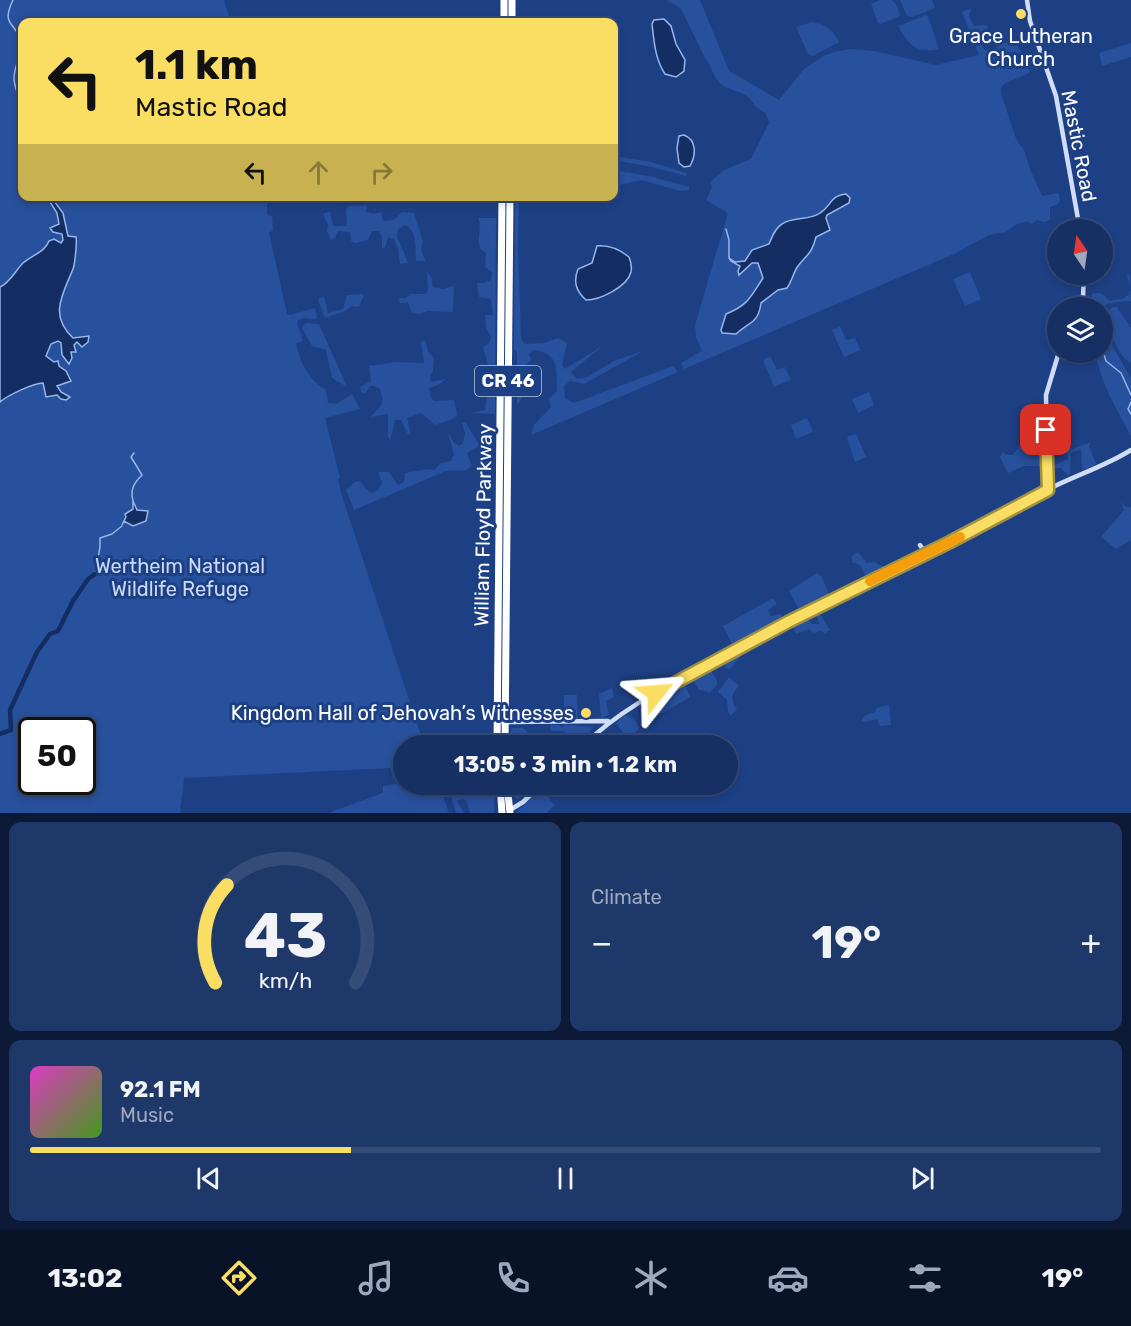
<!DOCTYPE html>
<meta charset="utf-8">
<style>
body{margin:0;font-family:Rubik,sans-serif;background:#1f386a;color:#f1f3f6;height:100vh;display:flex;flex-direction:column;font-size:22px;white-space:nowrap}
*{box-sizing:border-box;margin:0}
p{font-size:20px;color:#9ea9bf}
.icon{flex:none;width:33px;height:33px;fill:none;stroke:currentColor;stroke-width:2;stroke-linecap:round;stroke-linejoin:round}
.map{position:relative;height:813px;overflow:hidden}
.details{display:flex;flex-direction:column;gap:9px;padding:9px;background:#0c1a37;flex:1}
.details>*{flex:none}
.top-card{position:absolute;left:18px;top:18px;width:600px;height:183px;border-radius:12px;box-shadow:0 3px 9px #0003,0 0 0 2px #354b78;background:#fade64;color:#111;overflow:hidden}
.needle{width:39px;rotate:347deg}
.buttons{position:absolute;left:1047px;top:219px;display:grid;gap:12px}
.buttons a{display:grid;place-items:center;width:66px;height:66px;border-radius:50%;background:#163064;box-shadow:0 3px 9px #0003,0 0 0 2px #354b78;font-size:30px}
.speed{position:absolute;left:18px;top:717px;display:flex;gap:12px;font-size:30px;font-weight:700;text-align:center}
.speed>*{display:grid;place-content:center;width:78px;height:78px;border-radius:50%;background:#163064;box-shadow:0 3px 9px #0003,0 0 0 2px #354b78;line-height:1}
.speed .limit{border:3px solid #111;border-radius:9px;background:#fff;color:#111}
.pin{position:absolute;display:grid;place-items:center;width:51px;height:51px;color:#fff;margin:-26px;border-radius:12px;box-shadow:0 3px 9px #0006}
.me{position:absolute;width:66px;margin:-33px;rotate:62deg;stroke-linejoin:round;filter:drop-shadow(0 0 4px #0008)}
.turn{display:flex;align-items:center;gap:21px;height:126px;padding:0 18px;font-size:27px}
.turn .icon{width:78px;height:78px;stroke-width:2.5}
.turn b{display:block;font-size:42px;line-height:51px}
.lanes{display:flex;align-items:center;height:57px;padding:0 18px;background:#0003;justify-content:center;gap:30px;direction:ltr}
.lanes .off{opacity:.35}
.big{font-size:45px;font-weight:700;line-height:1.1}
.details .widget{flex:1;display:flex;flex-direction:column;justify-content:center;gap:9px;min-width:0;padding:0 21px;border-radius:12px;background:#1f386a}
.details .dial{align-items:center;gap:0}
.dial svg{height:156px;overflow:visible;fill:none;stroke:#354b78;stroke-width:7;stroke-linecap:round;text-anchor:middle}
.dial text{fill:#f1f3f6;stroke:none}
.song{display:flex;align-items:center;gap:18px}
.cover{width:72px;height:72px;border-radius:9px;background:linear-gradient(135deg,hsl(310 70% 55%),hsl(100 70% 35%))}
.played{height:6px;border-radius:3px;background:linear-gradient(90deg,#fade64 30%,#354b78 30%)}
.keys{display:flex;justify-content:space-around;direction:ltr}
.heat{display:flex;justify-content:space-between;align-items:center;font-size:33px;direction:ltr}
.details .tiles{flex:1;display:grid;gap:9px;grid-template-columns:1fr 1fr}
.widget:last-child{grid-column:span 2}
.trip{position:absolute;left:393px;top:735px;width:345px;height:60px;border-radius:30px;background:#163064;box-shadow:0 3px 9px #0003,0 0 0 2px #354b78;font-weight:700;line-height:60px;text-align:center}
.dock{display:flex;height:96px;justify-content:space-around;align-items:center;background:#091328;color:#9ea9bf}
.dock .icon{width:42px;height:42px}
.dock .active{color:#fade64}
.dock b{font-size:27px;color:#f1f3f6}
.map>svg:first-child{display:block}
.green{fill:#27509d;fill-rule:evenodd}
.water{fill:#142e63;stroke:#98b6ec;stroke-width:1.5}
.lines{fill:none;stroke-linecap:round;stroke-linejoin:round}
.stream{stroke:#98b6ec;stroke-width:1.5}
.river{stroke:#142e63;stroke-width:4.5}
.secondary{stroke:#d0ddf8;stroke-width:4.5}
.highway{stroke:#fff;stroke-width:7}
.route-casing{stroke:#a29041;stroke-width:15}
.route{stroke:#fade64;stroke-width:10}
.slow{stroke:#f59e0b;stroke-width:10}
.poi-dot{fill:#fade64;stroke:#1d4085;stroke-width:2}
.labels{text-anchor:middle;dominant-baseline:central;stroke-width:6;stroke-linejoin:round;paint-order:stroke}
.shield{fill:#1d4085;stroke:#bbc6da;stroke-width:1.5}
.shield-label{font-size:18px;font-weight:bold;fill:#fff}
.poi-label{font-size:20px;fill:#fff;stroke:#1d4085}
.street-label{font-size:20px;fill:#fff;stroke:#1d4085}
.park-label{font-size:20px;fill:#cadaf8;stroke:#1d4085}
</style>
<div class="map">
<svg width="1131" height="813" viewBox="0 0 1131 813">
<rect width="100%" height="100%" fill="#1d4085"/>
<path class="green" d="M0,0H224L230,20L254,17L255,22H22V196L276,197L267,199V215L272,216L273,230L269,233L287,314L290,315L315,308L317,317L316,319L304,318L298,320L297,323L303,341L296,343C300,363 309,380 326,390L328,403L336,404L352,394L360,409L325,418L340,478L338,479L341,493L424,745L404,746L403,776L393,778L391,768L184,778L180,813H0ZM32,730H82V782H32Z
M669,0H700L729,71L779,100L804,69L825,55L838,51L851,49L874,51L936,65L979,55L962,12L971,8L969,16L974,26L987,25L990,39L982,46L985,50H994C1000,43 1007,42 1016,42L1029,69V73L1004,84L1001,88V93L1015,136L1019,144L1024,150L1030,169L1042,196L1058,193L1060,200L1058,204L1050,207V220L1044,222L1037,220L1032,224L1027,221L1015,225L1006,232L989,235L954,254L684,369L681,363L702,351L696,337L695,325L728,213L706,200L712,187L710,182L724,170L751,159L769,123L766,113C755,108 756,105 748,97C739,89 726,91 718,81C712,74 712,66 706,60L681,9L674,4L666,1Z
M880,0H892L897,6L900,16L881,24L878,23L871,4Z
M900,0H932L935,8L912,17L907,16Z
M925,15L928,16L939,49C917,53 910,47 899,28V26Z
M812,22C826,25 833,29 839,42L813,56L808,54L796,27Z
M1131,43V57L1102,66L1099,53Z
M614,156L651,162L686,173V176L652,167L614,160Z
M614,170L653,177L689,187V190L680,191L642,180L614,186Z
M519,196L518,246L521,339L525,344L544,343L558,338L567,343L562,365L565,369L604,345L571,372L577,379L587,377L616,360L643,351L584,384L570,381L564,386L565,398L574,403L673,366L678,372L531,435L534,425L551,407L549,399L557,391C556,369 560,354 534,350L529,354L531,360L523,368L525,394L517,405V352L514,349L515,197Z
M367,205L366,212L374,214L381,212L383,221L394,220L402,212L414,213L423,242L421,250L426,261H416C415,249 418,231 405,225L398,229L397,236L408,263L400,264L398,249L394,239L388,237L385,247L382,249V236L379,231H372L368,240L355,243L351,241L350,232L338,231L335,238L331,240L327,231L328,225L323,214L330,211L333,226H347L346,209L349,206Z
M478,218H496L495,414L471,413L485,410L487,394L485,387L491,386L492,378L486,374L485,370L488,365L483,347L489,343L491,337L486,328L485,315H493L491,299L479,297L477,283H484L491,280L492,272L485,267L486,253C472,246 484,230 478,218Z
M427,271L431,277L433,287L443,289L454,286L453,312L427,311L420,314L412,313L408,302L400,303L399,298H406L410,294H425L428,290Z
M970,272L981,299L965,306L953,279Z
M1130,274L1131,301L1109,303L1102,307H1095L1092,301V294C1101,291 1103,295 1110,301L1124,298L1129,294L1131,288L1127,276Z
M361,294L364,295L359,307L352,306L345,311L325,318L318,299L324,297L328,313L343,309L347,295Z
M1113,307H1117L1131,328V363C1117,355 1110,331 1103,317L1104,312Z
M306,323L319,324L347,387L332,378L326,350L312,346L303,330L302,327Z
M840,326L846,340L855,338L860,350L844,357L832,330Z
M1103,330L1131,378V436C1117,410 1100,382 1096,353L1102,352Z
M425,340L428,351L434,358L433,371L430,376L431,382L446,379L438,385L429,388L431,398L434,401L454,400L457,414L455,418L435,425L421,413L407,418L411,435L407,433L401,420H395L390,441L388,436V414L371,417C381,405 385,406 380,389L374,386H370L365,393H362L360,387L371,381L369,366L396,362L424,363L421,342Z
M770,356L777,370L785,367L791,380L774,387L763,360Z
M869,392L874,405L858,413L852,399Z
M807,418L813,432L796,439L791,425Z
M465,422L480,446L467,453L472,466L466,470L446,471L354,510L346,490L355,482L360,481L366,489L371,493L378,490L382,483L378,472H389L398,485L404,482L405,473L427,469L434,470L441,463L451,461L454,454L447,430L454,443L459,446L463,443L465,433L462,423Z
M856,434L866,457L855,462L847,437Z
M1091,442L1089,446L1096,464L1086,469L1082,468L1081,449L1071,453L1070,474L1068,475L1061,468H1054L1055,465L1068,459L1065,449L1069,445L1072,449Z
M1020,446L1022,451L1039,452L1044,460L1043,466H1024L1008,473L1000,457L1002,452L1007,455H1013Z
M1121,502L1126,507H1131V540L1116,549L1101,537L1124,510Z
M858,552L867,563L874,562L884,567L870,576L865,575L860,565L852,562V556Z
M817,573L822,577L830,597L802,611L798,608L789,591Z
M773,598L777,604L768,610L771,616L780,614L782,616L781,621L733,646L723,626Z
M816,612H819L830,630L825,633L820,631L814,633L809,629L796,634L792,625L807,616L812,624H819Z
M744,648V652L730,669L726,668L723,663L712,669V673L717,680V684L710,693L702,690H699L692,678L695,676Z
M729,677L739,686C731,695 730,699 737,709L731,716L728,712L727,700L718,692Z
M682,684L685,685L690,697L659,715L654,711L650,701Z
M612,688L614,697L606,701L609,715L601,718L599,694Z
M564,695H577L578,720L564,721Z
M889,705L891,725L880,726L877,719L865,722L861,721L864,716L875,712L877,708Z
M625,715C632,717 638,722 639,729L628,739L616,723Z
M551,725H559L563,728L564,725L593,727L584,741L577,743L567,737L564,731H552L550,727Z
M512,728H523L527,731L528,745H510L509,735Z
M403,783L404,784L439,785L449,813H328L383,793V786Z
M546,784L551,785L546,793L554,805L547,813H515Z
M448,785H495L494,813H470L466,800L461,799L457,801L464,813H456Z
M513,785H538L529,793L518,799L514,797Z"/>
<path class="water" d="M664,19L671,26L676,44L685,60L684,71L676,77L665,74C655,59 654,41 652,24L654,20Z
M684,135C697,140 696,155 690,166L684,167L679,163L677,148L679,136Z
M846,194L850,198L849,203L827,215L826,218L830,230L816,237C811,255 808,253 798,266C793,273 792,281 787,288L778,290L761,303C758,324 750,321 736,334L722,333L721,330L726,314C748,305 750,298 763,278L758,263H752L739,275L738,271L740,266L731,261L729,258L735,262L745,261L752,250L769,244C772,237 775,228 782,224C793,216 809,221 820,213C832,206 829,196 846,194Z
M47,197H51L63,213L68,236L76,237C77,243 75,264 73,269C62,296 49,315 73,338L89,336L88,342L82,347L77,342L74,345L76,352H71L72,358L69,364L62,355L61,343L58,341L51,344L46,356L54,362L58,361L59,366L66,371L71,381L57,386L61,392L70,397L66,400L61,399L57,395L46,397L43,383C34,383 8,395 0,402V287C9,284 16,270 23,263C32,255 45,252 49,241L54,239L61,243L63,240L62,234L53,232L50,228L59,224L57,213Z
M597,246C609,245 619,249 629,257C631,262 632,267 631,272C627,287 600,300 586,300C576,291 573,282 578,269L592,263Z
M133,501L137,510L148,511L146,521L133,526L124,521L122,525L126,517L125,514L133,509Z"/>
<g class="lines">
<path class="stream" d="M13,0C0,27 17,22 20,41C23,55 14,65 14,78C14,88 19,97 22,106
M726,229L729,240V258
M1102,348L1106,361L1121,373L1131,395
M1131,402L1128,409L1131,414
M133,501C130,489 134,483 142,475L131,457L134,453
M95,574L100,547V538L112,534L122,526"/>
<path class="river" d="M0,734L11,730L10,710L37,652L50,634L58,631L73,601L88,579L95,574"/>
<path class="secondary" d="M1027,0L1030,21L1056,96L1080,230
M1080,308L1083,297L1084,274
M1048,490L1046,395L1059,352
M920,545L926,554
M503,722L608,721
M583,746C621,708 670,685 717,660C825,601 936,549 1045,491C1073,476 1104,467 1131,450
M510,810L523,802L542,784"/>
<path class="highway" d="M504,22V0
M512,22V0
M497,746L502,196
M505,746L510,196
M500,784L502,813
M507,784L510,813"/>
</g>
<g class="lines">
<g class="route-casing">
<path id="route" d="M656,693L788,622L950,542L1048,490L1046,430"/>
</g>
<use href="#route" class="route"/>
<path class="slow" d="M870,581L960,537"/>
</g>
<g class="poi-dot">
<circle cx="1021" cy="14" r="6"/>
<circle cx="586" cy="713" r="6"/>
</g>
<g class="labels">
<rect class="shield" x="475" y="366" width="66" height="30" rx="4.5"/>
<g class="shield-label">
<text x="508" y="381">CR 46</text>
</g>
<g class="poi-label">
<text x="1021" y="36">Grace Lutheran<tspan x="1021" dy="23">Church</tspan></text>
<text x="574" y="713" text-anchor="end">Kingdom Hall of Jehovah’s Witnesses</text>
</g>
<g class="street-label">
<text transform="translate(1079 146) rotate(79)">Mastic Road</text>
<text transform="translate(483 525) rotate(-89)">William Floyd Parkway</text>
</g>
<g class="park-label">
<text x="180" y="566">Wertheim National<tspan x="180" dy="23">Wildlife Refuge</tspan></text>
</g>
</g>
</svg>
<div class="buttons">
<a><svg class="needle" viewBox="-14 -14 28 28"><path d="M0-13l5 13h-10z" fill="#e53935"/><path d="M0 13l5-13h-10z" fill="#9ea9bf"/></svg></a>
<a><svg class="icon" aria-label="layers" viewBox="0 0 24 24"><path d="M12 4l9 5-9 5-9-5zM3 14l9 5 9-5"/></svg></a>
</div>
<div class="speed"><div class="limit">50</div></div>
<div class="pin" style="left:1046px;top:430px;background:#d93025"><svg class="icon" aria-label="arrive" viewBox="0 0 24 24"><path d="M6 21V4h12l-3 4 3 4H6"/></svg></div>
<svg class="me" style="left:656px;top:693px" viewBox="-20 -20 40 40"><path d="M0-17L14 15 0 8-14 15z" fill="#fade64" stroke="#fff" stroke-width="4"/></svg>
<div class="trip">13:05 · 3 min · 1.2 km</div>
<div class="top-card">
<div class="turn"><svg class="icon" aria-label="left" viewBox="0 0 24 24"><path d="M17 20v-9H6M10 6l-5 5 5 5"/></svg><div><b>1.1 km</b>Mastic Road</div></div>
<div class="lanes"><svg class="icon" aria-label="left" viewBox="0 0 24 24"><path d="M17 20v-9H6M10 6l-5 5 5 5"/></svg><svg class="icon off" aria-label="ahead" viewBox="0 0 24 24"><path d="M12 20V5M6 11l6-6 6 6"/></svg><svg class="icon off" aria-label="right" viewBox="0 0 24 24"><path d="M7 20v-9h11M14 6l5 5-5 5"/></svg></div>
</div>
</div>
<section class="details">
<div class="tiles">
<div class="widget dial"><svg viewBox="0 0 100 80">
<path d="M14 69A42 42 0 1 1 86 69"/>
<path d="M14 69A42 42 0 0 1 20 19" stroke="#fade64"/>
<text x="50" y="56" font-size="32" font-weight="700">43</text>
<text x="50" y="72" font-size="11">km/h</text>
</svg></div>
<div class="widget"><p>Climate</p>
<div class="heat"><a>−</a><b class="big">19°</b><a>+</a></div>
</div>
<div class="widget">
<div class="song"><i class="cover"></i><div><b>92.1 FM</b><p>Music</p></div></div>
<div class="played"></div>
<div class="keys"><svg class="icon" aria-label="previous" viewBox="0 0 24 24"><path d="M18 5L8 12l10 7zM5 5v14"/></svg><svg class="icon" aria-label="pause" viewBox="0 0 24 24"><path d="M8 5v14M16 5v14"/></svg><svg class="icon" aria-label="next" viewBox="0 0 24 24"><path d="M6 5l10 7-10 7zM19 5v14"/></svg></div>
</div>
</div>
</section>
<nav class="dock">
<b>13:02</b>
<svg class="icon active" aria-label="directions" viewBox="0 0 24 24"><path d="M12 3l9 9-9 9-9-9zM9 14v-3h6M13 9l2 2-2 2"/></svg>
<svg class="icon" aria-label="music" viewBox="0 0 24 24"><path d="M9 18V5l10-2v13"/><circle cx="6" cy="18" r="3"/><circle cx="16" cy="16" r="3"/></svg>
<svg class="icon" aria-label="phone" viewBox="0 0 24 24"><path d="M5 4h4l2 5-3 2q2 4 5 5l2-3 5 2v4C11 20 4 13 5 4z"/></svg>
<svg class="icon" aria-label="climate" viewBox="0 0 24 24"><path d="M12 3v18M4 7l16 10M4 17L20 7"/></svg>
<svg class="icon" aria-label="car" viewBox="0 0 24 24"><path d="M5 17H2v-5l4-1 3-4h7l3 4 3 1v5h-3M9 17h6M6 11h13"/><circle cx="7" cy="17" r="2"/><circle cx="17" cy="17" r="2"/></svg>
<svg class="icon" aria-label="filters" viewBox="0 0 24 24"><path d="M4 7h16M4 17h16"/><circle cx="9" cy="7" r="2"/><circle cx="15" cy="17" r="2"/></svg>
<b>19°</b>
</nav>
